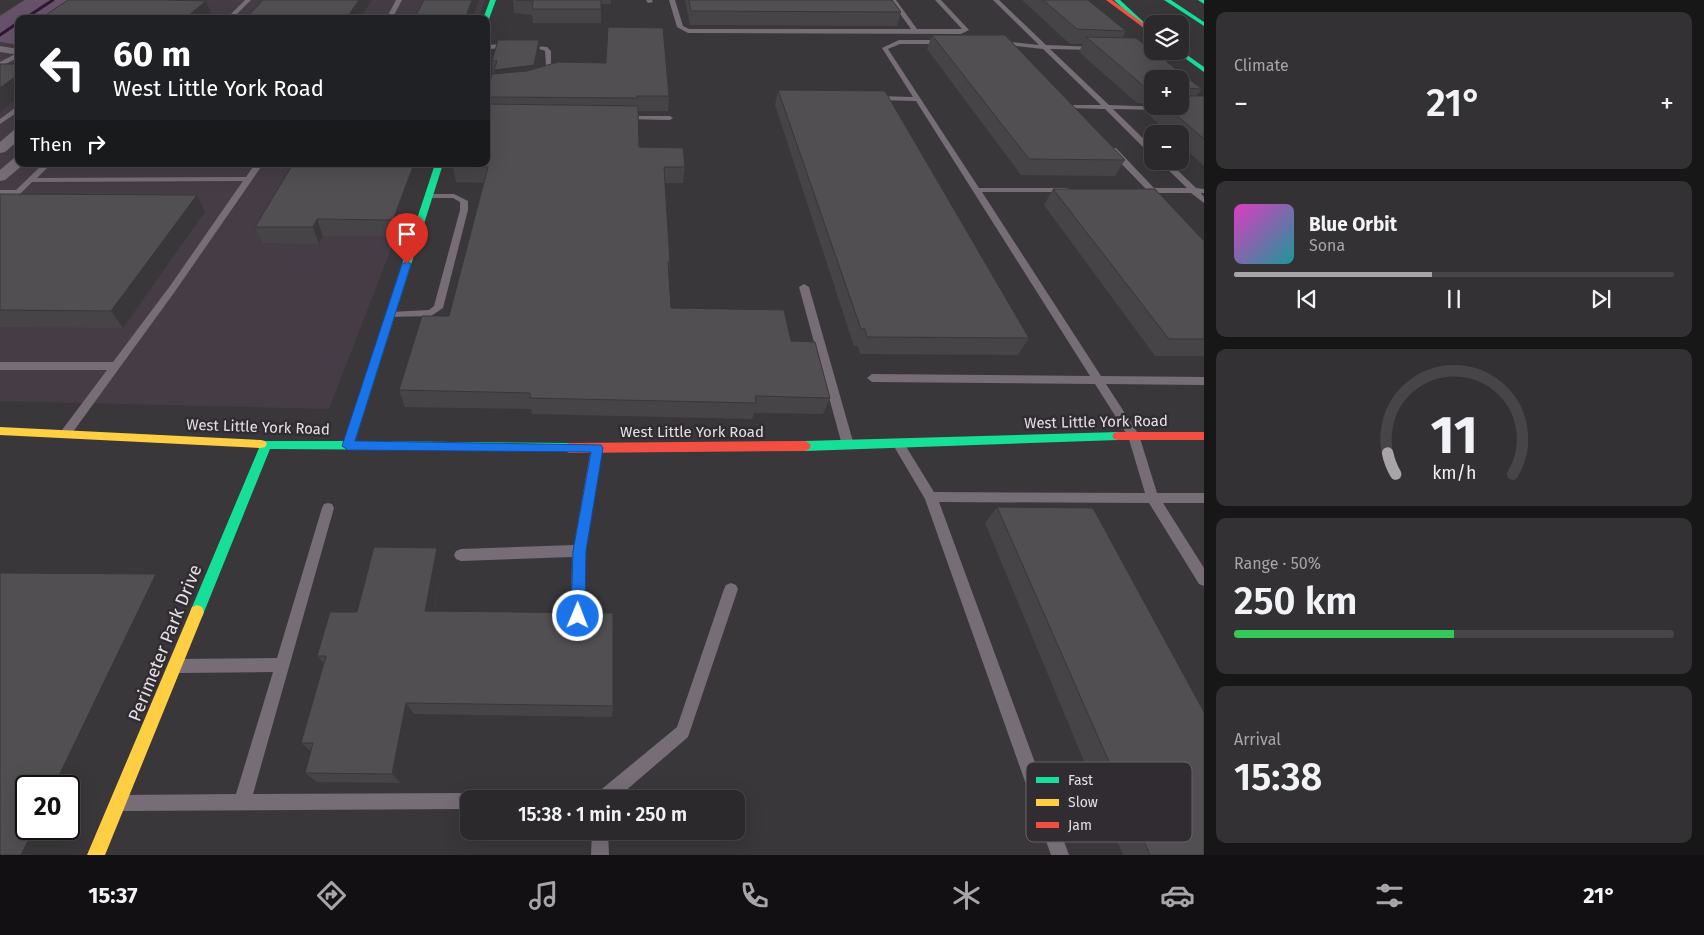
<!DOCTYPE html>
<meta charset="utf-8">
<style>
body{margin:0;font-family:"Fira Sans",sans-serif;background:#343134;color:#f1f3f6;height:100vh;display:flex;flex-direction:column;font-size:19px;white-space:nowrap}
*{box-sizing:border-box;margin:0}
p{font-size:16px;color:#a6a6a9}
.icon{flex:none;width:28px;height:28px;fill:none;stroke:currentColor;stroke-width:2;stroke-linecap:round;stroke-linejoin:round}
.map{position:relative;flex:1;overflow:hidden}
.drawer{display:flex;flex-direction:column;gap:12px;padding:12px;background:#181718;width:500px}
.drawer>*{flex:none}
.top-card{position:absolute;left:15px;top:15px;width:475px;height:152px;border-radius:10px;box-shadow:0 5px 20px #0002,0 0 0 1px #484548;background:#202124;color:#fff;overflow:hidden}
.fabs{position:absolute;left:1144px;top:15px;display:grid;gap:10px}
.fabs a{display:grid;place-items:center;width:45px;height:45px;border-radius:10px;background:#2c292c;box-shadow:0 5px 20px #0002,0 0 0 1px #484548;font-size:25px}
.speed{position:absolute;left:15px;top:775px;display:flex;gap:10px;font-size:25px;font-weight:700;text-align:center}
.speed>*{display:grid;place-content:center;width:65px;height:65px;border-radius:50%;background:#2c292c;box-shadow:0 5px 20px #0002,0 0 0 1px #484548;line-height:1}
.speed .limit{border:2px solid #111;border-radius:8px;background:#fff;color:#111}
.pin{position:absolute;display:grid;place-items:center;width:42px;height:42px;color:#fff;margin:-51px -21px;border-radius:50% 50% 50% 0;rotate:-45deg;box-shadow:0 0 5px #0007}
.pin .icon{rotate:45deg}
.me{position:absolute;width:55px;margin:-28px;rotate:1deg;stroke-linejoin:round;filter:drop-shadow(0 0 4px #0008)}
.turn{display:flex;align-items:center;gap:18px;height:105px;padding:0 15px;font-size:22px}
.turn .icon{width:65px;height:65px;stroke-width:2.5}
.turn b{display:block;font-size:35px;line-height:42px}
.then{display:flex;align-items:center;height:48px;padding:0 15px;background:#0003;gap:10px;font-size:19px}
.big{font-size:38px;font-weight:600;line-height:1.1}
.drawer .card{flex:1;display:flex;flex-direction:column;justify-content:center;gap:8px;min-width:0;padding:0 18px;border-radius:10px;background:#343134}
.drawer .dial{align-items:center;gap:0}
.dial svg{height:130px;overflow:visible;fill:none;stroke:#484548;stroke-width:7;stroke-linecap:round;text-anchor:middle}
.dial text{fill:#f1f3f6;stroke:none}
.song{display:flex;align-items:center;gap:15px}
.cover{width:60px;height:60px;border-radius:8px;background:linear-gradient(135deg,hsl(310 70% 55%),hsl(180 70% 35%))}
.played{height:5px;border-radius:2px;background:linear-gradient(90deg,#a8a4a8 45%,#484548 45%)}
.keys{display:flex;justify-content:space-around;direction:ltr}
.heat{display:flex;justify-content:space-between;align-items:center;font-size:28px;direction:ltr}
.charge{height:8px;border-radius:4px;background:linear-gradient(90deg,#34c759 50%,#484548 0)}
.trip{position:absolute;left:460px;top:790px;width:285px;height:50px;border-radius:10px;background:#2c292c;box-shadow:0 5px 20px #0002,0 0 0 1px #484548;font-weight:600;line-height:50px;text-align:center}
.tab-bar{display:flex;height:80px;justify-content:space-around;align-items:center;background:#121012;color:#a6a6a9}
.tab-bar .icon{width:35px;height:35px}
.tab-bar .selected{color:#a8a4a8}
.tab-bar b{font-size:22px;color:#f1f3f6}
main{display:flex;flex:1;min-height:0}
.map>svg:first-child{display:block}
.built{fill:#453c46}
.green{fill:#67526a}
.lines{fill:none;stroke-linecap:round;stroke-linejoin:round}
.stream{stroke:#311734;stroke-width:3}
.lane{fill:#766d77;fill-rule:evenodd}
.street{fill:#766d77;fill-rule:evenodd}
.fast{fill:#16e098;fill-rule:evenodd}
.slow{fill:#ffcf43;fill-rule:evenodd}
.jam{fill:#f24e42;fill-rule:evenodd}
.wall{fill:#474447;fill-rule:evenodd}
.shaded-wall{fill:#393739}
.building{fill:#524f52;stroke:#393739}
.route{fill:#1a73e8;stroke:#114b97}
.labels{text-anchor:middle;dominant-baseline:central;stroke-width:5;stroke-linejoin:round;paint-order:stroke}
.street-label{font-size:15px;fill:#e3dfe3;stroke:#312c31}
.near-street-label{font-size:18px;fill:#e3dfe3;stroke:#312c31}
.key{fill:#312c31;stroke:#666266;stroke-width:1}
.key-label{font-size:14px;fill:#e3dfe3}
</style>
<main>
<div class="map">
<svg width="1204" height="855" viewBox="0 0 1204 855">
<rect width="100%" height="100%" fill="#3a373b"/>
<path class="built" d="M0,0H485L478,19H19V164H424L329,409L0,401Z"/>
<path class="green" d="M25,0H90L64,19H19V45L0,42V16Z"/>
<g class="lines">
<path class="stream" d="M24,19L53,0
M0,35L19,22"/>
<path class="lane" d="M245,0H251L232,19H226Z
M396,0H402L392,19H386Z
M646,0H652L653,2L648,3Z
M669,0H675L683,26L689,29H911L890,0H896L917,29H962L935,0H941L969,30L961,34L688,33L677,27Z
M993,0H999L1046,45L1096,47L1097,48L1094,50L1050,49L1109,105L1164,107V109L1162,110L1113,109L1152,147V153H1149L1105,109L1070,108V106L1072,105H1101L1043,49L999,44V42L1001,41L1039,45Z
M899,40H945L948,42L945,44H900L888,49L979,188H1067L1071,190L1067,192H982L1101,376L1204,377V385L1106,384L1139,435L1157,493H1204V503H1163L1204,568V586L1199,584L1149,503L939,502L1069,855H1051L925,499L892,443L894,440H902L934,492L1145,493L1128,436L1095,384L872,382L867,378L872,374L1090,376L916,101L876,100L873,98L876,96L913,97L882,48Z
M486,45L509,44L512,46L509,48L486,49Z
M523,45L547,47L551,51V64L560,68L559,72H555L554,70L546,66L545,51L543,50L522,46Z
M19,52V57L0,67V62Z
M19,105V111L0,124V119Z
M623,116H670L673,118L670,120L621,119V117Z
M1110,148H1116L1154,188H1187L1159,161H1168L1196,188L1204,189V193H1201L1204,197V203L1191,193H1158L1165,200L1158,202L1149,192H1145V188L1110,152Z
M43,164H51L37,178L246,177L255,164H263L176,290L70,436H62L60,433L62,430L107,370H0V362H113L170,286L243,181L32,182L3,211H0V204L11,194H0V190H16Z
M426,194H454L468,201V210L443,308L431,316L387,317L385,315L390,312L429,310L434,306L460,210V202L453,198H426Z
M804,284L809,287L854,445L852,448H844L842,445L799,287Z
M597,443L601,445L603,448L585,551V616L583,621L578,623L573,621L571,616L572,557L461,561L456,559L454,555L456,551L461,549L574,545L591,448L593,445Z
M328,503L332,504L334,508L253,794L469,793L475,795L476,799H469V809L122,811L116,809L114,803L116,797L122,795L236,794L273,672L179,673L174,671L172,666L174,661L179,659L277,658L322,508L324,504Z
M731,583L736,585L738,589L688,737L616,799H595L597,793L677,727L724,589L726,585Z
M592,831H608L609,855H591Z"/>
<path class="street" d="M0,46L19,49V55L0,52Z
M19,129V140L5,152L0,153V142L14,130Z
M19,157V164H24L5,180L0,181V170L14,158Z"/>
<path class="fast" d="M490,0H496L489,19L486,21V19H483Z
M1114,0H1120L1150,28V30H1146Z
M1164,0H1171L1204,22V26Z
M1198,0H1204V4Z
M1180,50L1204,67V72L1175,51H1180Z
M435,164H443L355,441L569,443L573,445L575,448L573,451L270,449L202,617L197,619L192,617L190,612L259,448L255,444L257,441H344Z
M1118,432L1122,433L1124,436L1122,439L1118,440L805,451L801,449L799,446L801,443L805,441Z"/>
<path class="slow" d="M0,427L261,440L265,441L267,444L265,447L261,448L0,435Z
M197,605L202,607L204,612L105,855H87L190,612L192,607Z"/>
<path class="jam" d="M1106,0H1112L1152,30V34Z
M1118,432H1204V440H1118L1114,439L1112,436L1114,433Z
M805,441L809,443L811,446L809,449L805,451L569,453L565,451L563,448L565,445L569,443Z"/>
</g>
<path class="wall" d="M513,0H611V4H601V23H533L532,15L514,13Z
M685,0H892L901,12L897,26L690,25Z
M1022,0H1088L1126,31L1122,38L1202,89L1196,96H1204V166L1180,144V134H1169L1145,111L1150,104L1137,103L1079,52L1083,44H1070ZM1152,79H1180V106H1152Z
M206,1L211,14L206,19H42L41,18Z
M932,35L1125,160L1115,176L1021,175L927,49Z
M540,51L537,68L669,96L668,111H638L639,147L685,167L683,183H665L670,262L669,277L671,308L791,341L830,398L823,414L754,413L752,419L532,414L531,409L405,407L399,390L449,316L484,183L456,182L453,166L486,164L488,104L487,97L495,74V73H493L492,61Z
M778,90L1029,338L1018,355L860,354L858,346H854L775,105Z
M424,164L397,236H323L319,244L263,243L255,227Z
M1053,189L1204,241V356H1155L1044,205Z
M0,194L205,212L123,328L0,327Z
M997,507L1204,855H1123L985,523Z
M443,562L434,611L613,706L612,717L414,714L401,783L317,782L305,773L311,751L301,743L324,664L317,656L357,612Z"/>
<path class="shaded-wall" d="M0,0H23L1,14L0,11Z
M359,0H372L359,19H346Z
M472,0H479L472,19H465Z
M206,1L211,14L206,19H189L188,16Z
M539,40L540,51L535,76L496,81L494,70Z
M19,74V97L0,112V88Z
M414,164H424L397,236L393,220Z
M197,195L205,212L123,328L111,311Z
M317,219L323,236L319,244L313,227Z
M437,548L443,562L431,624L425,611Z
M156,574L172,588L69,813V786H54Z
M406,703L414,714L401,783L392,774Z
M34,829H62L50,855H21Z"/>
<path class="building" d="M68,0H165L206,1L188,16H145L141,19L41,18Z
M263,0H359L346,19H245Z
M424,0H472L465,19H414Z
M516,0H601V9H532L533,1Z
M689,0H892L901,12L691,11Z
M1043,0H1088L1126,31L1077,29Z
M608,27L663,28L669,96H637L638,98L487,97L492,74L527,71L558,62L606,63Z
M932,35H1005L1125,160L1029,159Z
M1086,37L1136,38L1202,89L1180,88V79H1152V88H1146Z
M498,40H539L534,65L494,70L497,61H492Z
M0,64H19V74L0,88Z
M778,90L885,91L1029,338L867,337L865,329H861Z
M1180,96H1204V139L1166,106H1180Z
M486,104L638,106L639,147L683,148L685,167H664L670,262H668L671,308L784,310L791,341L815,342L830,398L755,396L756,403L530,398V393L399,390L422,316H449L488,167L453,166V164H486Z
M293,164H414L393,220L317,219L313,227H255Z
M1053,189H1155L1204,241V339H1169Z
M0,194L197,195L111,311L0,310Z
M997,507L1093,508L1204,712V855H1150Z
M374,547L437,548L425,611L613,613V706L406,703L392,774L305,773L313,743H301L326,656H317L330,612H357Z
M0,573L156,574L54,786H26V829H34L21,855H0Z"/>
<path class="route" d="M407,261L411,264L355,441L601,445L603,448L586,551L585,616L583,620L578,622L573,620L571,616L573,551L591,452L348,450L342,446L402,264Z"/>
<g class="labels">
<g class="street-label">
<text transform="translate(1096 422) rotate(-1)">West Little York Road</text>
<text transform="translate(258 427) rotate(2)">West Little York Road</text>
<text x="692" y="432">West Little York Road</text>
</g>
<g class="near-street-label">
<text transform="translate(165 643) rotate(-68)">Perimeter Park Drive</text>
</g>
</g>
<rect x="1026" y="762" width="166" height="80" rx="8" class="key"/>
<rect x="1036" y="777" width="23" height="6" fill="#16e098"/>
<rect x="1036" y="799" width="23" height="7" fill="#ffcf43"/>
<rect x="1036" y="822" width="23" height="6" fill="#f24e42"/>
<g class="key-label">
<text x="1068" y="785">Fast</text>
<text x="1068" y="807">Slow</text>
<text x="1068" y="830">Jam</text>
</g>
</svg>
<div class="fabs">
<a><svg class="icon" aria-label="layers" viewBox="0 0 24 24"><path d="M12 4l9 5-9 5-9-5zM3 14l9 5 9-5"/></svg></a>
<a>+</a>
<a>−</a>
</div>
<div class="speed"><div class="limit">20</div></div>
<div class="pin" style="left:407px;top:264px;background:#d93025"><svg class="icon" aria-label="arrive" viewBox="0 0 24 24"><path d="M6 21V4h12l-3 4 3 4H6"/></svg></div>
<svg class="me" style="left:578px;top:616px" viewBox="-20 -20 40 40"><circle r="17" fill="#1a73e8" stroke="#fff" stroke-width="3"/><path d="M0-11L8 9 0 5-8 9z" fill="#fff"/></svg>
<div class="trip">15:38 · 1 min · 250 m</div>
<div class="top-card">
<div class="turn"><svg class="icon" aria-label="left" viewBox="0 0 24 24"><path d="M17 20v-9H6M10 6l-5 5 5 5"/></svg><div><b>60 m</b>West Little York Road</div></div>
<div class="then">Then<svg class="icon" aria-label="right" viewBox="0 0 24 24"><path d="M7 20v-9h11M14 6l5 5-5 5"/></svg></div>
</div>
</div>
<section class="drawer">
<div class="card"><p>Climate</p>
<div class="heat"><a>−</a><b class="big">21°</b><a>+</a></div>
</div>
<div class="card">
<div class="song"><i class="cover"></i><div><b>Blue Orbit</b><p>Sona</p></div></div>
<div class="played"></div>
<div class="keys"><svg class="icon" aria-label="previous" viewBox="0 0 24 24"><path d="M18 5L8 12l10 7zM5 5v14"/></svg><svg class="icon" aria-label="pause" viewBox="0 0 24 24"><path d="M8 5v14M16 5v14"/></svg><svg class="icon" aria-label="next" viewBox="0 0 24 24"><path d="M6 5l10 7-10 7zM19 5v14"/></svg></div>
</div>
<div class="card dial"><svg viewBox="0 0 100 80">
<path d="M14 69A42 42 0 1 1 86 69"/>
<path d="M14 69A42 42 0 0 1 9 56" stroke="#a8a4a8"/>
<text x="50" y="56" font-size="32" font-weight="700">11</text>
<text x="50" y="72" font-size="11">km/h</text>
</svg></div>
<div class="card"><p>Range · 50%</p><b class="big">250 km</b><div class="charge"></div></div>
<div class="card"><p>Arrival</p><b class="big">15:38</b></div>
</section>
</main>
<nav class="tab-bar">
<b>15:37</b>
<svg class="icon selected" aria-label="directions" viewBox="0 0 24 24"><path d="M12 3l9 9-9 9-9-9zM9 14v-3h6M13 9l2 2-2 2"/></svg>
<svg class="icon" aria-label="music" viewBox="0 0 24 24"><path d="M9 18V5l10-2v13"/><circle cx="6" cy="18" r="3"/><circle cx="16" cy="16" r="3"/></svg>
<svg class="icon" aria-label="phone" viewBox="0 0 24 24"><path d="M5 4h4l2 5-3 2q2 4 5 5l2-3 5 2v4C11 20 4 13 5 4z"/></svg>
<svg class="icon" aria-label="climate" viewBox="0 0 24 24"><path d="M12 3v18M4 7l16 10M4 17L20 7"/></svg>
<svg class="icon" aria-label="car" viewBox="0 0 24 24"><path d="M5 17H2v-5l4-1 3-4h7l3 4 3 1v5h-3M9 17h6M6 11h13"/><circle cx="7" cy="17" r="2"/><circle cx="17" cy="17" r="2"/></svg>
<svg class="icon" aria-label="filters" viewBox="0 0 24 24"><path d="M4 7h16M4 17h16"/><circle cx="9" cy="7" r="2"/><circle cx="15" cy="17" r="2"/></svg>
<b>21°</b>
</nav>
